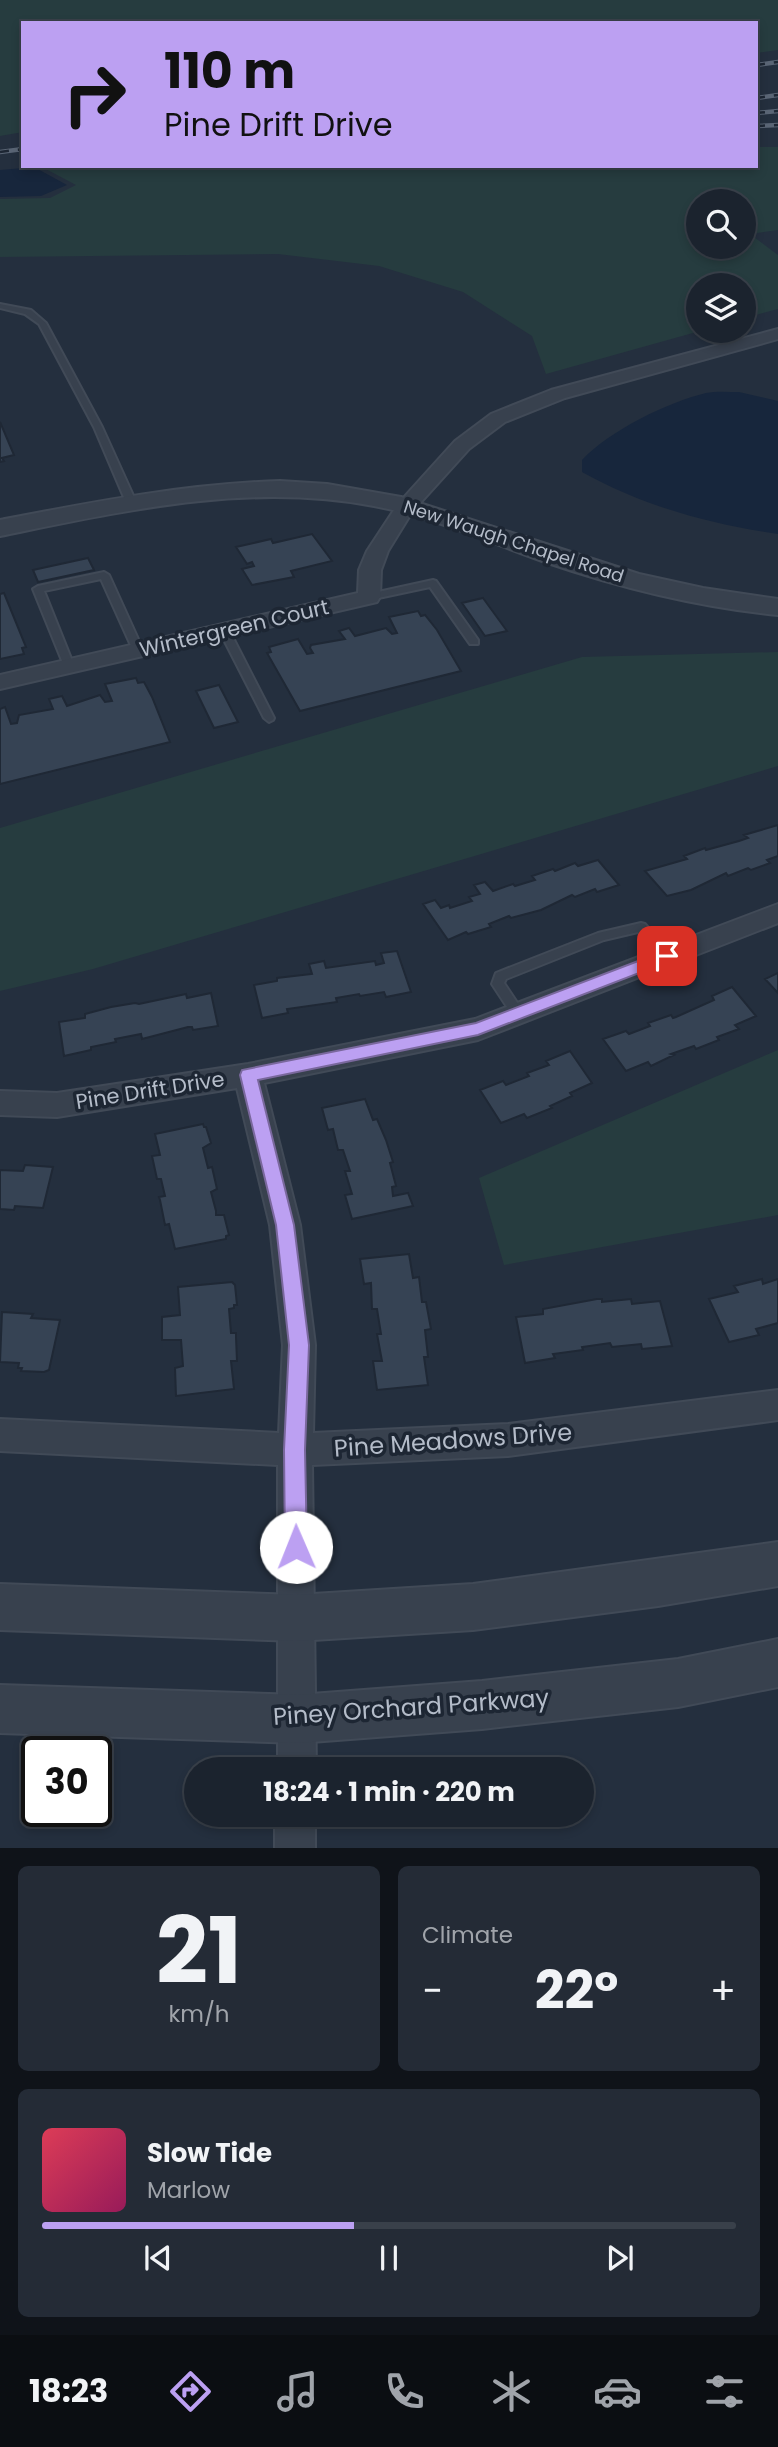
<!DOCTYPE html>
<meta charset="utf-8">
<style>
body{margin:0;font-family:Poppins,sans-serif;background:#242b36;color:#f1f3f6;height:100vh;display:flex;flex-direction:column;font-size:26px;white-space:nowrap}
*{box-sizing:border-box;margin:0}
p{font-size:23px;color:#a0a4aa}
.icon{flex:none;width:38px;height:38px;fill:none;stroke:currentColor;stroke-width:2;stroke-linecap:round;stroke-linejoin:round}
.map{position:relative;height:1848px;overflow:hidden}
.details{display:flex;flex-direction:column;gap:18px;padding:18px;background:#0f1319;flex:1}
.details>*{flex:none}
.banner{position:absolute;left:21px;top:21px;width:737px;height:147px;border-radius:0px;box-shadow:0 4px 10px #0003,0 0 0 2px #39404a;background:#bca0f2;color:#111;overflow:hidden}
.tools{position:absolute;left:686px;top:189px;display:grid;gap:14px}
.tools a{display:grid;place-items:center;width:70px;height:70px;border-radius:50%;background:#1b232e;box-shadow:0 4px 10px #0003,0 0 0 2px #39404a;font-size:35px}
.speed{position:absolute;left:21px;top:1736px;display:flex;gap:14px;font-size:35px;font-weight:700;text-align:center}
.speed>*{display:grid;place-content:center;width:91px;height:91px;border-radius:50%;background:#1b232e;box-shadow:0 4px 10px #0003,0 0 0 2px #39404a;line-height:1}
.speed .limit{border:4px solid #111;border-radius:10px;background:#fff;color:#111}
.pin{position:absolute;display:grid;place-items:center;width:60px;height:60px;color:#fff;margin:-30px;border-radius:14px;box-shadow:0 4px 10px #0006}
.me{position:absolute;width:77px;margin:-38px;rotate:359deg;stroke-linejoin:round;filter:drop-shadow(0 0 5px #0008)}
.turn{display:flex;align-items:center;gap:24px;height:147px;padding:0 28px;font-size:32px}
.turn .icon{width:91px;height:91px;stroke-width:2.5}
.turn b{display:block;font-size:49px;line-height:60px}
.big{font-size:52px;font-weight:700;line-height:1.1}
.details .widget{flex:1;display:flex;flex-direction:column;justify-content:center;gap:10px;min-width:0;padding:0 24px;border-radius:10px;background:#242b36}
.details .dial{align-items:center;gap:0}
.dial b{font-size:91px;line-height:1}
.song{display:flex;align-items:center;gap:21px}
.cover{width:84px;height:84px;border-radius:10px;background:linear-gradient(135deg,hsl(350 70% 55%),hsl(330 70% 35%))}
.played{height:7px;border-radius:4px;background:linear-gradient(90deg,#bca0f2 45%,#39404a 45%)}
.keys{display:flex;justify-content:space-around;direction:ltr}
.heat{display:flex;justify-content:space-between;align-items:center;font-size:38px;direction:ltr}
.details .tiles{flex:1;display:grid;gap:18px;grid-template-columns:1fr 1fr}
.widget:last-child{grid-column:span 2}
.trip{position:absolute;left:184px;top:1757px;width:410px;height:70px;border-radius:35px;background:#1b232e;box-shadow:0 4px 10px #0003,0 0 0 2px #39404a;font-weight:700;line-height:70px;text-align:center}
.menu{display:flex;height:112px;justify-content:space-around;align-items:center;background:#0b0e12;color:#a0a4aa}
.menu .icon{width:49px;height:49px}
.menu .current{color:#bca0f2}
.menu b{font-size:32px;color:#f1f3f6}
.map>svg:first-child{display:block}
.green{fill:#263c3f;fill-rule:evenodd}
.water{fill:#17263c}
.building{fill:#364354;stroke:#1f2835;stroke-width:2}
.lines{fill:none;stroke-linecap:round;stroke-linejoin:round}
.service-casing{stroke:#414a57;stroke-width:4}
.minor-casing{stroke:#414a57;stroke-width:4}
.tertiary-casing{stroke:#414a57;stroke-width:4}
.service{fill:#38414e;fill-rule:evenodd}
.minor{fill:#38414e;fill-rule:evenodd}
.tertiary{fill:#38414e;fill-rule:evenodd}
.rail-casing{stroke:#5a6575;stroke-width:4.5}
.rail{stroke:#1d2633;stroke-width:2.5;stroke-dasharray:9;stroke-linecap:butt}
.route{fill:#bca0f2;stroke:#7a689d;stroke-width:2}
.labels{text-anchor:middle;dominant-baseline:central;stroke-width:7;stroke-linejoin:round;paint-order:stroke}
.far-street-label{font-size:18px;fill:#b4bcc9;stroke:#1d2633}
.street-label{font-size:21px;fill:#b4bcc9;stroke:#1d2633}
.near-street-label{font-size:24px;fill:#b4bcc9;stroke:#1d2633}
</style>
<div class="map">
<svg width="778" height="1849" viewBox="0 0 778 1849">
<rect width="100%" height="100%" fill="#242f3e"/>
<path class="green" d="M0,0H778V50L756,53V23H23V132L0,136Z
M756,147H778V230L750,234L778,255V309L744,318V285H698L700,331L546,374L532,336L463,292L379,266L278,254L0,257V199L50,198L76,185L40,166H756ZM698,201H744V247H698Z
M778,652V766L93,969L0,991V828L582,657Z
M778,1050V1215L504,1265L479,1178Z"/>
<path class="water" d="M34,167L67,185L41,196L0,197V170Z
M739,392L778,401V534C709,524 643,506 582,472V460C609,431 668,402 706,393C716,391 728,392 739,392Z"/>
<path class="building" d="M0,422L14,455L2,458L4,461L0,462Z
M312,534L332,561L291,571L294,577L252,585L242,569L254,566L252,562L247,564L236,547L271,539L273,543Z
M88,558L94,570L38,582L33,570Z
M4,593L26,647L22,648L24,654L0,659V594Z
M483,598L507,631L485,636L462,603Z
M418,611L421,616L425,615L437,630L461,671L300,711L267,653L271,652L269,647L298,639L307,654L313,653L310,648L311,645L345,639L339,631L349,628L355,636L386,628L392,634L397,633L389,617Z
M136,678L138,683L144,682L152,697L170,742L0,784V709L5,707L11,724L17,723L19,715L53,709L49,699L62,696L67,706L100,695L105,702L112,701L105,684Z
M219,685L238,722L214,728L196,691Z
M778,825V856L767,860L770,863L751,870L748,868L728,876L726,873L691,890L667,896L645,871L687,859L684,856L705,848L706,850L739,841L748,838L744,835Z
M598,860L619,885L597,892L595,889L575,897L572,895L541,910L511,918L509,916L489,924L491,927L468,934L466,932L448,940L423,904L435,900L441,908L449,905L450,908L472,901L469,897L480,894L474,885L485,882L493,891L513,884L515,886L535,880L532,876L553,869L555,871L575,863L578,866Z
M397,951L411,992L386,997L384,992L360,996L359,994L336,998L337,1002L287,1009L288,1013L262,1018L254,985L277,981V978L312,974L309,964L324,961L326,968L375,961L376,965L384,963L381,953Z
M778,973V993L765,979Z
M732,987L756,1016L735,1025L739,1029L717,1037L719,1040L696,1049L694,1046L671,1054L674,1055L651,1066L648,1062L626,1071L603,1039L626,1031L629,1034L650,1026L648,1023L671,1015L673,1018L676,1017L714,1000L712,996Z
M211,993L218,1026L193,1030L192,1027H188L142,1039L141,1034L115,1039L116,1042L91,1047V1050L64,1056L59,1022L85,1018V1014L111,1007L135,1003L139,1004L186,994L187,998Z
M570,1051L592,1083L570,1093L572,1096L550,1106L552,1108L527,1118L524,1114L501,1123L480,1090L503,1081L506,1085L529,1076L527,1073L549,1065L546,1061Z
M365,1099L373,1120L377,1119L386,1140L393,1162L390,1163L396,1186L392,1187L393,1196L408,1193L413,1206L352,1219L345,1195L352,1194L345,1171H350L343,1150H338L333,1129L328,1130L322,1108Z
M203,1124L204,1127H206L211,1143L203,1148L208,1168L212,1167L217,1189L211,1192L216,1211V1215H224L229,1235L226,1236V1239L175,1249L169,1224L165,1225L160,1200L159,1197L165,1196L161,1179H157L152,1156L160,1155L155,1134Z
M25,1165L53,1167L43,1208L15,1206L14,1210L0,1209V1170L23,1171Z
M409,1254L413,1278L419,1277L422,1302H426L431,1329L425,1330L428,1357H424L428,1385L377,1390L373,1361H382L377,1334H381L377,1309H372L371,1283L364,1284L360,1259Z
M762,1279L763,1284L778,1279V1323L756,1329L759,1335L729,1342L709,1299L738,1292L734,1286Z
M232,1282L235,1285L237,1305H234V1308L229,1309L231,1333H236V1337L237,1361H231L234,1389L176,1396L175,1368L183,1366L181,1340H162V1317L180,1315L178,1287Z
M597,1299H602V1302L631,1299L632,1304L660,1301L672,1346L642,1349L641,1344L612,1347L610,1343L582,1347L583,1350L553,1354L555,1358L525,1363L516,1317L543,1314V1309Z
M2,1312L33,1314L31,1318L60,1320L49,1370L44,1372L21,1371L22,1368H18L19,1363L0,1362Z"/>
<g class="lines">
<g class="service-casing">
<path id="service" d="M0,304L31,310L46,323L102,427L136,502L134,504L131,505L126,502L94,427L39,324L25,314L0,308Z
M104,572L109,575L143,650L138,653L133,650L101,579L44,591L74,666L69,669L65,668L33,589L38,586Z
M433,580L436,581L478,640V644H470L430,587L369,600L364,597L369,594Z
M224,627L229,630L274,718L273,720L269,722L264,718L219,630Z
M641,923L645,924L671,953L673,956L671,959H663L638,932L604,940L506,979L504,983L524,1013L523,1016H513L492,984L496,973L598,933Z"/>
</g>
<g class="minor-casing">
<path id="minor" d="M778,329V339L565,398L505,422L469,449L412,512L388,551L381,570L380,597L377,602L0,689V675L358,593L359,570L367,551L398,504L455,441L491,414L551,390Z
M778,904V923L478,1040L264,1083L300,1225L315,1345L313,1433L508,1424L778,1390V1420L508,1456L312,1465L316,1769H278V1465L0,1451V1419L279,1433L283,1345L270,1225L237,1088L57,1117L0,1115V1091L57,1093L248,1064L475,1019Z
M275,1815H315V1849H275Z"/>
</g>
<g class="tertiary-casing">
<path id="tertiary" d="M280,481L327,484L401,497L639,574L703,588L778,599V615C698,607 621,588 545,562C489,542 433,517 374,506C248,482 123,511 0,536V520C93,502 185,484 280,481Z
M778,1542V1586L658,1606L473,1630L297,1641L0,1630V1584L297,1595L473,1584Z
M778,1639V1687L678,1707L482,1729L298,1743L0,1733V1685L298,1695L482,1681L678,1659Z"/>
</g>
<use href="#service" class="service"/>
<use href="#minor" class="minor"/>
<use href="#tertiary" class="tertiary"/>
<g class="rail-casing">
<path id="rail" d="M756,65L778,62
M756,98L778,95
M756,113L778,111
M756,126L778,125
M0,152L23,149"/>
</g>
<use href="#rail" class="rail"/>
</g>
<path class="route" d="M667,950L675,956L673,960L478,1035L258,1080L294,1225L309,1345L305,1450L307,1547L304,1554L296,1557L288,1554L285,1547L284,1450L289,1345L276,1225L240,1075L242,1070L476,1023Z"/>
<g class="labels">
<g class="far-street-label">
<text transform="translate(514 541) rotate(18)">New Waugh Chapel Road</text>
</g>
<g class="street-label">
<text transform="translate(234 628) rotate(-13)">Wintergreen Court</text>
<text transform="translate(150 1090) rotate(-9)">Pine Drift Drive</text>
</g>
<g class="near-street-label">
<text transform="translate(453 1440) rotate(-4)">Pine Meadows Drive</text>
<text transform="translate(411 1707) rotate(-4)">Piney Orchard Parkway</text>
</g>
</g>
</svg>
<div class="tools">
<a><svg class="icon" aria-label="search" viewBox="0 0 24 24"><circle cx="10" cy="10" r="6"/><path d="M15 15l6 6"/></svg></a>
<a><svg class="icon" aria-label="layers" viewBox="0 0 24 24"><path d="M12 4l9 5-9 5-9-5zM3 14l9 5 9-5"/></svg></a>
</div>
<div class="speed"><div class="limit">30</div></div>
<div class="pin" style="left:667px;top:956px;background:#d93025"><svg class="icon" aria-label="arrive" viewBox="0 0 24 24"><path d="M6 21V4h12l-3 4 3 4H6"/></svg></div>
<svg class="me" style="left:296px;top:1547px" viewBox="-20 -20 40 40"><circle r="19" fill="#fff"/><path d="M0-13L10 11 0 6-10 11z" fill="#bca0f2"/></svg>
<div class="trip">18:24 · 1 min · 220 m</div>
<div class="banner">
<div class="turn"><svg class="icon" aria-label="right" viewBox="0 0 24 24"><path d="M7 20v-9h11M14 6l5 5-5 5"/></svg><div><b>110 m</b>Pine Drift Drive</div></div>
</div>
</div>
<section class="details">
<div class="tiles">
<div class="widget dial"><b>21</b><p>km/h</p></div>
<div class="widget"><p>Climate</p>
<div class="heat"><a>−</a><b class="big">22°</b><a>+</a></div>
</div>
<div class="widget">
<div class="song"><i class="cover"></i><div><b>Slow Tide</b><p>Marlow</p></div></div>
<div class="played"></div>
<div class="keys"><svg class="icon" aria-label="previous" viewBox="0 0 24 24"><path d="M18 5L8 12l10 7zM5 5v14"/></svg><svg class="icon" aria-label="pause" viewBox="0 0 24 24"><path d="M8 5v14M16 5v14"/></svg><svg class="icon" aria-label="next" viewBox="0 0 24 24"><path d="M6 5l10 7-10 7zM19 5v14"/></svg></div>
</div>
</div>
</section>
<nav class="menu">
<b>18:23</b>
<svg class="icon current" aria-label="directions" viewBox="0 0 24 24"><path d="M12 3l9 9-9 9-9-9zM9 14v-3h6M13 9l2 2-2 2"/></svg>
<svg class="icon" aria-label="music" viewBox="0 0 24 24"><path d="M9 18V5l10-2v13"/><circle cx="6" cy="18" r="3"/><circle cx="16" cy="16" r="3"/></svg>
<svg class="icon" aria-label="phone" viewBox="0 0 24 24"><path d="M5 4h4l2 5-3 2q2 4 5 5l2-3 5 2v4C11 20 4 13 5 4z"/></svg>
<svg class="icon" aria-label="climate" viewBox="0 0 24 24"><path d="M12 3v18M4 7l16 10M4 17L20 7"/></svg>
<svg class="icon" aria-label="car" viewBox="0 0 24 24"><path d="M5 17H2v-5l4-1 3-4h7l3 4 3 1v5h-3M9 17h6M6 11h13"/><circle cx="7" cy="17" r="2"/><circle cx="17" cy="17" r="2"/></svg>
<svg class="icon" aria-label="filters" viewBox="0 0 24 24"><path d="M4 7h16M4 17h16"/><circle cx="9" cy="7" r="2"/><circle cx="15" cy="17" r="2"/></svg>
</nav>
